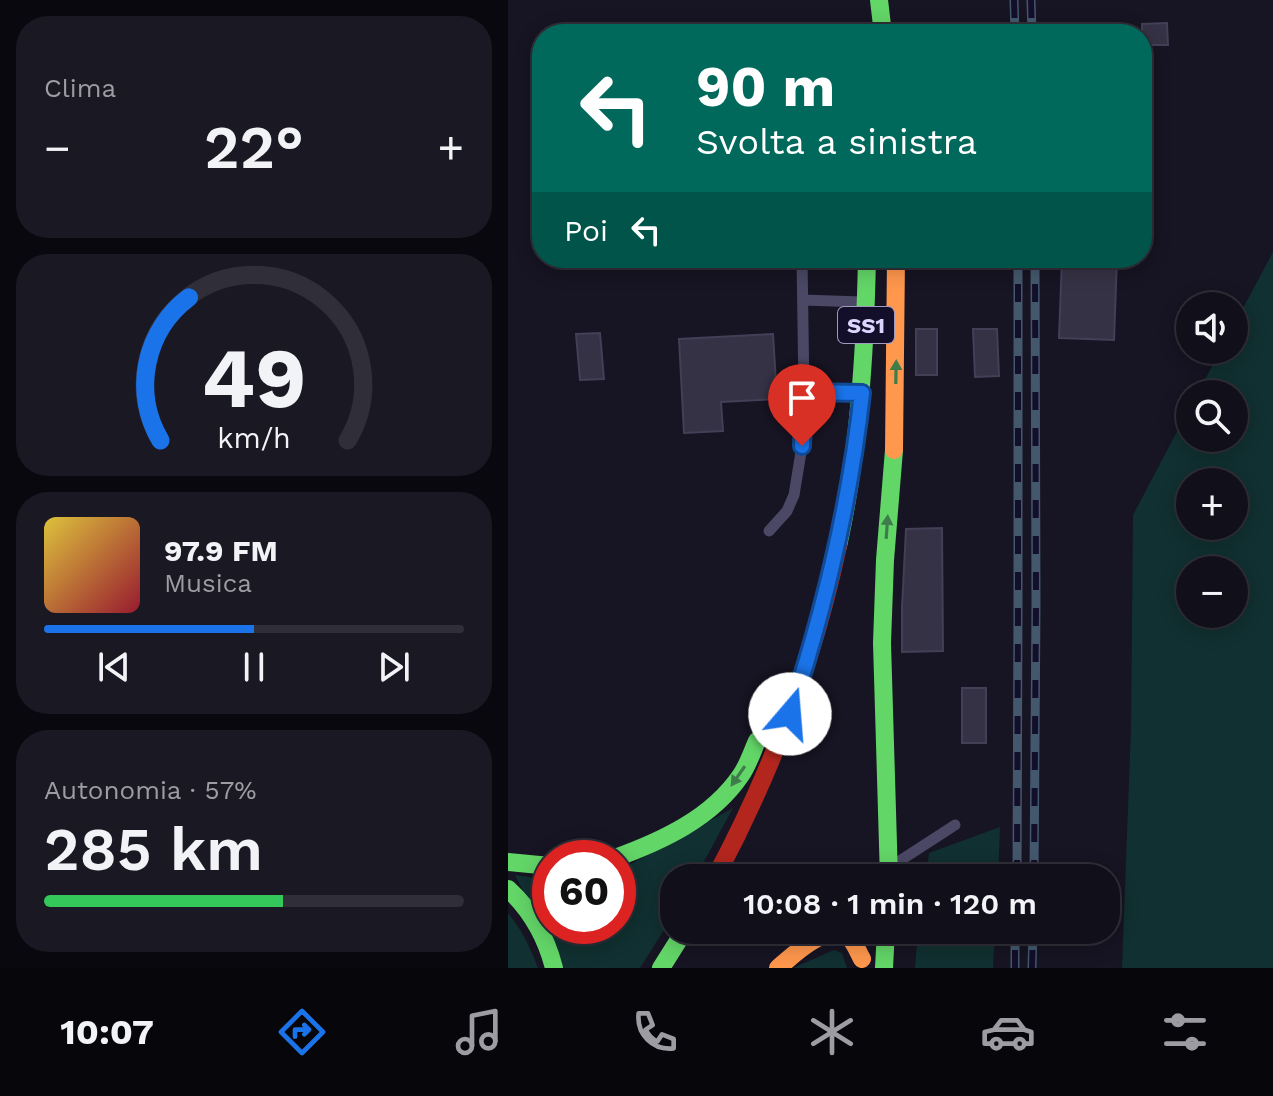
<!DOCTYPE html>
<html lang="it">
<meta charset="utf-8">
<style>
body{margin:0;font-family:"Work Sans",sans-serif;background:#1a1823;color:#f1f3f6;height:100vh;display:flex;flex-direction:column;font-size:30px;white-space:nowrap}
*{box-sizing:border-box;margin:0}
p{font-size:26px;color:#9c9ca2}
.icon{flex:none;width:44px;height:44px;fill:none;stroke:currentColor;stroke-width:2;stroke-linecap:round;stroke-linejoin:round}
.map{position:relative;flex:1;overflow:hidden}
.details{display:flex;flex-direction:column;gap:16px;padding:16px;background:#09080e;width:508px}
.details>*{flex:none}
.guide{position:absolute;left:24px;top:24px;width:620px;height:244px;border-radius:32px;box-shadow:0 4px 20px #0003,0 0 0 2px #302f39;background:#00695c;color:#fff;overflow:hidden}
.buttons{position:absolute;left:668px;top:292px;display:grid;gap:16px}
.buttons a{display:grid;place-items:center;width:72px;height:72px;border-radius:50%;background:#110f1a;box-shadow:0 4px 20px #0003,0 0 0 2px #302f39;font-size:40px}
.speed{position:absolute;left:24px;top:840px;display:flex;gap:16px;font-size:40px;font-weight:700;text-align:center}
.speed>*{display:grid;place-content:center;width:104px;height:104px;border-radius:50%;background:#110f1a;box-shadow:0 4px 20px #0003,0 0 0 2px #302f39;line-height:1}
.speed .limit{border:12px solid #d22;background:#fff;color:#111}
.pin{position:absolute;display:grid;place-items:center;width:68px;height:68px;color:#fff;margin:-82px -34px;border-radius:50% 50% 50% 0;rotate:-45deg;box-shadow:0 0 8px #0007}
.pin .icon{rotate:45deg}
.me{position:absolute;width:88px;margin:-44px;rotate:18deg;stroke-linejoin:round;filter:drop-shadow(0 0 6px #0008)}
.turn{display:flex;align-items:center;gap:28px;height:168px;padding:0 32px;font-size:36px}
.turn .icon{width:104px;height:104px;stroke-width:2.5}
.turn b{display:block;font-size:56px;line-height:68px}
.then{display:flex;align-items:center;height:76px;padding:0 32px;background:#0003;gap:16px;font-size:30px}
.big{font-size:60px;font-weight:600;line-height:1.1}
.details .card{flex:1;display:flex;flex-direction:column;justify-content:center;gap:12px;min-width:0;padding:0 28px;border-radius:32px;background:#1a1823}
.details .dial{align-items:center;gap:0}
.dial svg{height:208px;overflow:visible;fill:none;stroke:#302f39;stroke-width:7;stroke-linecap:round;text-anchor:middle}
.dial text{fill:#f1f3f6;stroke:none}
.song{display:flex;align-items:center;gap:24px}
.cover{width:96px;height:96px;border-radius:12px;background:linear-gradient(135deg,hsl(50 70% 55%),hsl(350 70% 35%))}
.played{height:8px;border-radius:4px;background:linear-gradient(90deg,#1a73e8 50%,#302f39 50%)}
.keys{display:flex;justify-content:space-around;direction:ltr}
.heat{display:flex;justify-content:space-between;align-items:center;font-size:44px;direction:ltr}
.charge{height:12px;border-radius:6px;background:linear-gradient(90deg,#34c759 57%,#302f39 0)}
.trip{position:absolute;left:152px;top:864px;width:460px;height:80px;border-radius:32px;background:#110f1a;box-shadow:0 4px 20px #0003,0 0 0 2px #302f39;font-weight:600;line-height:80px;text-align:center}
.dock{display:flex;height:128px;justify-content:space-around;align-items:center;background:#07060a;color:#9c9ca2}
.dock .icon{width:56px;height:56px}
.dock .current{color:#1a73e8}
.dock b{font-size:36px;color:#f1f3f6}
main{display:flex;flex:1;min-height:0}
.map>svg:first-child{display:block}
.green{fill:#113031;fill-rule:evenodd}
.building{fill:#363245;stroke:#433f57;stroke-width:2}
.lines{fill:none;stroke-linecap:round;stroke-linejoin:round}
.lane{stroke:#4a4864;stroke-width:11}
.fast{stroke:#63d668;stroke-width:18}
.slow{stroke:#ff974d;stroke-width:18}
.jam{stroke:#b3261e;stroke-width:18}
.rail-casing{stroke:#44586d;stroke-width:9}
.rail{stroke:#130e29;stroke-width:6;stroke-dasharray:18;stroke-linecap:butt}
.oneway{fill:#3f7c4c}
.route-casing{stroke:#114b97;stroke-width:20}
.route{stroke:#1a73e8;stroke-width:14}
.labels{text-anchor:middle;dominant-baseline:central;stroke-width:8;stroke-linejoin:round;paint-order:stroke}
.shield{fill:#130e29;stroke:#a09abf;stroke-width:2}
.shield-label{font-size:22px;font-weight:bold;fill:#dcd6ff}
</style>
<main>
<section class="details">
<div class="card"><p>Clima</p>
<div class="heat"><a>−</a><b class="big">22°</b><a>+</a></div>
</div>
<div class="card dial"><svg viewBox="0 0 100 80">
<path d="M14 69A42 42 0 1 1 86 69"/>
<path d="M14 69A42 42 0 0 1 25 14" stroke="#1a73e8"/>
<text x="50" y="56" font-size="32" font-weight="700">49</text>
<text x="50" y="72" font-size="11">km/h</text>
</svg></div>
<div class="card">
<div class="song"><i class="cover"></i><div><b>97.9 FM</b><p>Musica</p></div></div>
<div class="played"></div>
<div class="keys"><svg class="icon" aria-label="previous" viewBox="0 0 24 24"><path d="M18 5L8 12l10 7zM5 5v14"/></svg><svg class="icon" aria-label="pause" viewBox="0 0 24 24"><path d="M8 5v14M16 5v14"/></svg><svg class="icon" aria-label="next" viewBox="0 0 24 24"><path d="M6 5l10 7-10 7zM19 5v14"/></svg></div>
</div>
<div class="card"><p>Autonomia · 57%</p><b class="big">285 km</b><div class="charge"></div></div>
</section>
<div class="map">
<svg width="765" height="968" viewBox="0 0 765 968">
<rect width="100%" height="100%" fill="#171423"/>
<path class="green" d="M765,252V968H614L623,728L625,515L682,407V438H726V394H689L713,350H726V325ZM726,482V526H682V482ZM726,570V614H682V570Z
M225,808L187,878H166V914L132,968H54L7,875L42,880V926H110V871Z
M492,827L490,878H418L421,853Z
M0,913C14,930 22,947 30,968H0Z
M410,930H487L485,968H407Z
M326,950L334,953L339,968H285Z"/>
<path class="building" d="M659,23L660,45H634V24Z
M554,258H609L606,340L551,338Z
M408,329H429V375H408Z
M465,329H489L491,376L467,377Z
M92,333L96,379L72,380L68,334Z
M265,334L269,399L213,402L215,431L176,433L171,339Z
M434,528L435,651L394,652V607L398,529Z
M454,688H478V743H454Z"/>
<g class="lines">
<path class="lane" d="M295,300L354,302
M296,392H348
M261,531L279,511L286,495L294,446L296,392L294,258
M359,876L390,862L447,825"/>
<path class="fast" d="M371,0L375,34
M330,546C351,450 357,355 359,258
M107,858C154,841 204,818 233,775C240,765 244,752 249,741
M0,862L42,866
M381,878L374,643L377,560L386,450
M0,889C24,911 38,937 46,968
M153,968L177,930
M376,968L378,930"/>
<path class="slow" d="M386,450L388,258
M270,968C285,955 320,921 341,937C347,943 350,952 354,959"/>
<path class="jam" d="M207,878C264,771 305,664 330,546"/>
<g class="rail-casing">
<path id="rail" d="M506,0L507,34
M523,0L524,34
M509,878L510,605V258
M526,878L528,604L527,258
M507,968V930
M524,968L525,930"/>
</g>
<use href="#rail" class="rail"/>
</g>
<defs><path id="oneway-solid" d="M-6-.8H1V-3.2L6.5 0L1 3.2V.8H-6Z" transform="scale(2)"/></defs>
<g class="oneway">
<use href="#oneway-solid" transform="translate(388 372) rotate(-89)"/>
<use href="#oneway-solid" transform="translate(379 527) rotate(-86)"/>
<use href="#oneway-solid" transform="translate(230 776) rotate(125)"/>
</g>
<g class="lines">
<g class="route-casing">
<path id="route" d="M282,714C317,608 342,503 354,393L296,392L294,446"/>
</g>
<use href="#route" class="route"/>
</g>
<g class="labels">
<rect class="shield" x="330" y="307" width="56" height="36" rx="6"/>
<g class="shield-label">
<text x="358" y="325">SS1</text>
</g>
</g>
</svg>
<div class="buttons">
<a><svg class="icon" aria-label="sound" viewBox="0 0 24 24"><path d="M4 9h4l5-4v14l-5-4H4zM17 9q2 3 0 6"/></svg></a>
<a><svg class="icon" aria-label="search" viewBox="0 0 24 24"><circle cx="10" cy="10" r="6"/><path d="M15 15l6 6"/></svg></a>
<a>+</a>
<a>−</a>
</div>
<div class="speed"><div class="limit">60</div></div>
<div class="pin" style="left:294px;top:446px;background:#d93025"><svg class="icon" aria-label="arrive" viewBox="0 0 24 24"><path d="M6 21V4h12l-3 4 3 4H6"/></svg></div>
<svg class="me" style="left:282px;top:714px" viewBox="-20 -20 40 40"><circle r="19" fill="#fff"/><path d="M0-13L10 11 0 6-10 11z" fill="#1a73e8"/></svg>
<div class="trip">10:08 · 1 min · 120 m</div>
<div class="guide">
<div class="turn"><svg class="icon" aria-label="left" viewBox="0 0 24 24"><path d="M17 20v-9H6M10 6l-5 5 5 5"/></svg><div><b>90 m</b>Svolta a sinistra</div></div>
<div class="then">Poi<svg class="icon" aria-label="left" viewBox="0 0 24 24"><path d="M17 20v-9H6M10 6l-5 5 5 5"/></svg></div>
</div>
</div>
</main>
<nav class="dock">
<b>10:07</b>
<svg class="icon current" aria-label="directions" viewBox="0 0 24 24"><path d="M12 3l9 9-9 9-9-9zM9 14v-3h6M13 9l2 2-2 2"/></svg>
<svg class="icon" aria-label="music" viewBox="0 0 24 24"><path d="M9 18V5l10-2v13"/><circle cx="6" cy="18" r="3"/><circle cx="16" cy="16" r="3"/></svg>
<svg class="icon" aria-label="phone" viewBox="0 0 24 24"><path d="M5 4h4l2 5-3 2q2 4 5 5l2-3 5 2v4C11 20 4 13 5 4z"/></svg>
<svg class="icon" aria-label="climate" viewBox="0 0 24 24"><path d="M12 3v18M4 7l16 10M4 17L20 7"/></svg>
<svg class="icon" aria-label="car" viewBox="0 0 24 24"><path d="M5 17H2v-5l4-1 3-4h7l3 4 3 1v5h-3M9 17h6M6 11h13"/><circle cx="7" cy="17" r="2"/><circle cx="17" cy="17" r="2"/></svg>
<svg class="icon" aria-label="filters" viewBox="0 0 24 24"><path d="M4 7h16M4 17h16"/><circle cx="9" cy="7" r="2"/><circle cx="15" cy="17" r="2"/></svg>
</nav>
